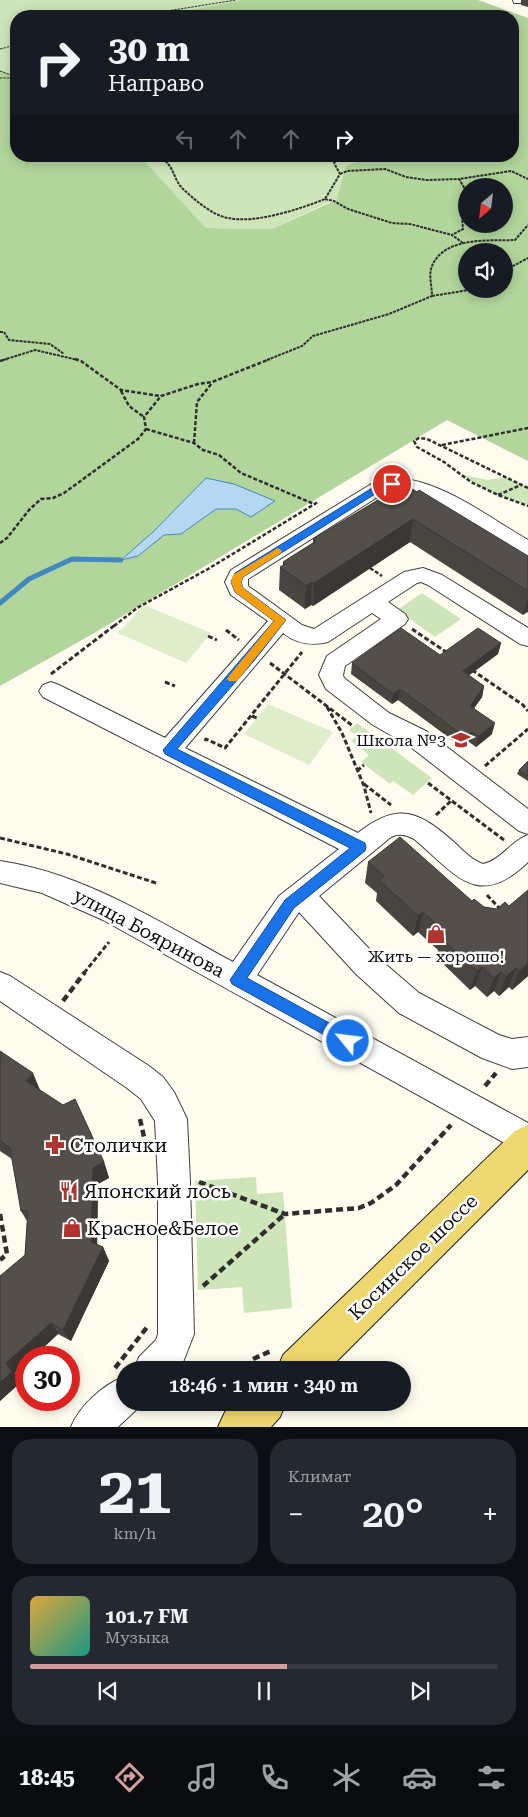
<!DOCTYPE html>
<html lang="ru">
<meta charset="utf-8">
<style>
body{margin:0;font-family:"Roboto Serif",serif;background:#242831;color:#f1f3f6;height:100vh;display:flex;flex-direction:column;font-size:19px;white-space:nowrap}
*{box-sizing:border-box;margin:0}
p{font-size:16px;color:#9ea1a6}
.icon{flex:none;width:28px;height:28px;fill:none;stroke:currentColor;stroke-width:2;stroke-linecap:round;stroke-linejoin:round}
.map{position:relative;height:1427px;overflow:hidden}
.drawer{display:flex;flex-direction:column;gap:12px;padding:12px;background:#0d0f14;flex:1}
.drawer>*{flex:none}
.guide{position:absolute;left:10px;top:10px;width:509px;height:152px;border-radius:20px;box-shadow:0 2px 12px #0003;background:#171b24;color:#f1f3f6;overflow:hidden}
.needle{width:32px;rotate:208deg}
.tools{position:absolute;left:458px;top:178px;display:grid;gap:10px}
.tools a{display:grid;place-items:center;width:55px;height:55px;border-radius:50%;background:#171b24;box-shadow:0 2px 12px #0003;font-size:25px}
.speed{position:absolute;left:15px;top:1346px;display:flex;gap:10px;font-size:25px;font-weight:700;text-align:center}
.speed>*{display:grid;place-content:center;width:65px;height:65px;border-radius:50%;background:#171b24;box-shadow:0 2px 12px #0003;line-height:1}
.speed .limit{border:8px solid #d22;background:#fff;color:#111}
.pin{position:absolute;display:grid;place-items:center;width:42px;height:42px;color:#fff;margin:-21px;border:2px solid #fff;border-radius:50%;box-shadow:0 1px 5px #0007}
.me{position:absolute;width:55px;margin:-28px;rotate:299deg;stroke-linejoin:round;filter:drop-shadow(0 0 4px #0008)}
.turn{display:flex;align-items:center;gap:18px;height:105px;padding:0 15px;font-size:22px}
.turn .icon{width:65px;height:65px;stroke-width:2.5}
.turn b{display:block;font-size:35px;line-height:42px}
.lanes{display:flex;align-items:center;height:48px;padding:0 15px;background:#0003;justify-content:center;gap:25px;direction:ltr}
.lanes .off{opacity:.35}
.big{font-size:38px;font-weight:600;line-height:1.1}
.drawer .card{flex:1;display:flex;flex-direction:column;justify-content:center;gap:8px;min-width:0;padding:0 18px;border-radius:20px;background:#242831}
.drawer .dial{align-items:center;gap:0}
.dial b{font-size:65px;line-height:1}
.song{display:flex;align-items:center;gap:15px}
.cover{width:60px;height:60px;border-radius:8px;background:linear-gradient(135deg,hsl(40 70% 55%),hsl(170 70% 35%))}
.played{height:5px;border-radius:2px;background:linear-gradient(90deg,#d49d9d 55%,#363941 55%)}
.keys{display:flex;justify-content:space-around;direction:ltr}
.heat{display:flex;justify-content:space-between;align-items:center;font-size:28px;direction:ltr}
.drawer .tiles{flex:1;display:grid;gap:12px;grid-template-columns:1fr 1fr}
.card:last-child{grid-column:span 2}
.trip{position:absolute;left:116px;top:1361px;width:295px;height:50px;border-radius:25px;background:#171b24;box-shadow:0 2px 12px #0003;font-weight:600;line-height:50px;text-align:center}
.dock{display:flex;height:80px;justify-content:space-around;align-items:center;background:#090b0e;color:#9ea1a6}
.dock .icon{width:35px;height:35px}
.dock .on{color:#d49d9d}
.dock b{font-size:22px;color:#f1f3f6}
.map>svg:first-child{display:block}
.green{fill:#cee5ba}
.forest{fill:#b1d59b;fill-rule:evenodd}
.pitch{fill:#dfedcb}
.water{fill:#b6d7f1;stroke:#4387c2}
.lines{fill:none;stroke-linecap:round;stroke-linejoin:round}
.stream{stroke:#4387c2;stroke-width:5}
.minor-casing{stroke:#404040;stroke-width:2}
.major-casing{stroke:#1e1e1e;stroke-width:2}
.path-far4{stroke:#2f2f2f;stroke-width:1;stroke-dasharray:2.5 1;stroke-linecap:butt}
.path-far3{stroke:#2f2f2f;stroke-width:2;stroke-dasharray:3 1;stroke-linecap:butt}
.path-far2{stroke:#2f2f2f;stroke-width:2.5;stroke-dasharray:4 2;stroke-linecap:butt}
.path-far1{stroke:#2f2f2f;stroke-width:3;stroke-dasharray:5 2.5;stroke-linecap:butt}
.path{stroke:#2f2f2f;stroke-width:4.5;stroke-dasharray:7 4;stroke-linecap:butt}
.minor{fill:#fff;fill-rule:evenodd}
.major{fill:#edd76e;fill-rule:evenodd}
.wall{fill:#484440}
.shaded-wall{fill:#3b3734}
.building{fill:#544f4a;stroke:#3b3734}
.route{fill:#1a73e8;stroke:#114b97}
.slow{fill:#f59e0b}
.labels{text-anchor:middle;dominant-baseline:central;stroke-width:5;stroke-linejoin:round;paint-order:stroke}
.poi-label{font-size:16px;fill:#0d0d0d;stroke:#fff;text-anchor:end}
.near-street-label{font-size:19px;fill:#0d0d0d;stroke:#fff}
.near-poi-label{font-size:19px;fill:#0d0d0d;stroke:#fff;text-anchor:start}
</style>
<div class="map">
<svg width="528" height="1427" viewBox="0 0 528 1427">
<rect width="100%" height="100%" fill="#fefcee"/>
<path class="green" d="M0,0H240L169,15L170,16H16V76L0,70Z
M140,156H368L346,166L336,199L272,229L206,228Z
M460,474L487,480L505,477L528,488V506L484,489Z
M422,593L461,619L435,637L397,610Z
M357,723L432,778L413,795L393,781L390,784L361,762L369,755L351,741L357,736L349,730Z
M256,1177L257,1194L283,1192L292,1308L244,1313L242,1287L198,1290L195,1181Z"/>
<path class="forest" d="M240,0H478L528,18V461L447,420L96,632L0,686V70L16,76V156H140L206,228L272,229L336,200L346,166L368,156H512V16H170L168,15ZM466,186H504V224H466ZM466,251H504V289H466Z"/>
<path class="pitch" d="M144,605L211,633L186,663L118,633Z
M268,704L333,732L309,765L244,734Z"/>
<path class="water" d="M206,478L234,484L275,501L251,517L236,509H216L181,534L164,535L138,556L121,560L153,532Z"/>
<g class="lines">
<path class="stream" d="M0,603L29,579L72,559L121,560"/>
<g class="minor-casing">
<path id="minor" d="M513,0H526L520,3H514Z
M392,478C439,478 488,517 528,540V556L521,554L421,495C410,490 399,488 387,491L248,579V586L302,625L314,629L404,572L423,568L442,575L528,628V646L520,644L428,585L421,582L417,583L388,602L405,614L408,619L405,624L345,666L343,675L344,678L389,713L426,731L528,809V834L519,831L408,745L373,725L326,689L319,675L327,656L381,619L372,613L328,642C311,646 297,644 283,633L185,748L358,833C398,801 419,811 455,843C463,851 472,860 483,864C501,860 511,841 528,835V862C477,911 456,874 414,839C406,835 400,833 391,837L319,896L376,956L419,993L499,1035L512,1039L528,1037V1067L512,1069L482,1058L399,1013L356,974L299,912L257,975L528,1123V1156L103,920L42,893L0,883V861C84,873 159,922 233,962L279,896L339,849L43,697L39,691L43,685L51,682L59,685L165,738L268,621L231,595L225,582L231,570L373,483Z
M0,972L10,976L149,1066L163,1077L174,1092L187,1119L190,1182L194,1334L182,1365L177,1370H134L139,1357L156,1340L158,1334V1182L155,1121L141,1099L127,1088L0,1001Z
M125,1376V1402H140L138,1408L118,1427H71C80,1405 103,1385 125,1376Z"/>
</g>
<g class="major-casing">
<path id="major" d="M528,1125V1170L328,1370H277L283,1355L515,1131Z
M234,1402H286L280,1417L271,1427H218L225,1412Z"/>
</g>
<path class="path-far4" d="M136,16L236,0
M0,49L16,45
M0,71L16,77
M0,78H13"/>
<path class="path-far3" d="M159,156C176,167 172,178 183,189C195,200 212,215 228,218C255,224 300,209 325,199L340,174L334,163L342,156
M340,174L347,171L385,169L406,177L426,180L459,179
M325,199L334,201L348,209L392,223L410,224L452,235
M463,243L452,235L463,229L461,206L465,189L459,179L511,171L528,179
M504,280L513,266L528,258
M432,296L475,289
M0,332H4L9,340L50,344L64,354
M3,360L35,350L78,360
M267,360L302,346L313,336L389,314L432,296C432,287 429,277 431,269C441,236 489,241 515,240L528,225"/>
<path class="path-far2" d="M75,359L81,361L121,390L160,396
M0,361L7,359
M121,391L129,406L144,417
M146,429L194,443L203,450L219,455L241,473L314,504
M194,443L197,402L212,383
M442,445L528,428
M528,488L427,439L419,438L414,441L417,447L444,462L471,482L498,495L528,506
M498,495L521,485
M0,543L7,538L29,510L41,499L53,498L64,493L138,439L146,429L144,417L161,396L198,384L212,382L270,359
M370,568L382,576
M114,626L137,608L208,569L318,502"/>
<path class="path-far1" d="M412,629L449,654
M226,630L239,640
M208,636L217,640
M270,663L353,726
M472,670L523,705L528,711
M51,674L115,625
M165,682L175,686
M327,707L342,733L364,786L371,813
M252,716L257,718
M205,741L206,739L225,748L302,652
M485,766L528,729
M357,771L364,765
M428,783L504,840
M364,784L391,805
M436,815L452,800
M0,838L67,854L156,883
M487,895L501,910
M84,973L109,942"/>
<path class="path" d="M63,1001L85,972
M485,1086L496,1073
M140,1119L144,1137
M199,1182L285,1214L359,1208L371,1203L396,1185L451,1125
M0,1214L7,1254L0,1260
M203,1286L285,1214
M253,1359L273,1350
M115,1368L148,1326"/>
<use href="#minor" class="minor"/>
<use href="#major" class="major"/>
</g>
<path class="wall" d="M521,0H528V7L521,5Z
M393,491L528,556V613L527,612L523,615L410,542L313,606L311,605L305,609L279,590L280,567L283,566V562L313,543V539Z
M501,643L498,654L469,675L484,686L482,697L474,708L492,734L476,747L469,742L463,748L398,700L392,704L351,674L352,663L440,655Z
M528,761V781L517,774L519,770Z
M368,862L528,976L512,990L509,987L499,996L494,991L487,997L475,986L470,990L436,957L438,950L418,932L413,936L376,901L377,893L365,883Z
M0,1051L40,1090L104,1162L109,1178L98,1184L97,1244L103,1247L109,1261L71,1341L58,1334L32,1358H26V1363L15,1373L21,1382L0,1401L25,1255L27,1221L21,1211L12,1159L0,1151Z"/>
<path class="shaded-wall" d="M413,519L410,542L313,606L314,583Z
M312,582L311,605L305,609L306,586Z
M528,597V607L527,612L523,615Z
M501,643L498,654L460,682L463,671Z
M484,686L482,697L468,717L470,706Z
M400,689L398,700L392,704L393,694Z
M495,723L492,734L476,747L479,736Z
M472,732L469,742L463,748L465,737Z
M423,912L418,932L413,936L418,916Z
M528,963V976L512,990L519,971Z
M482,967L475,986L470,990L477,971Z
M516,968L509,987L499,996L506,977Z
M501,972L494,991L487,997L494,978Z
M33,1073L40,1090L34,1099L26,1081Z
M104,1162L109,1178L98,1184L97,1255L91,1242L93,1168Z
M103,1247L109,1261L71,1341L63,1330Z
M51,1323L58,1334L32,1358H26V1363L15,1373L21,1382L0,1401V1383L6,1363Z"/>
<path class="building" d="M409,487L417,492L419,490L528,556V591L413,519L314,583L312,582L306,586L280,567L285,564L283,562L316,541L313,539L393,491L396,492Z
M401,628L440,655L478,628L501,643L463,671L484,686L470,706L495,723L479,736L472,732L465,737L400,689L393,694L352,663Z
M528,761V776L519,770Z
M400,837L472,901L474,899L484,907L497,909L505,902L509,906L528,890V963L519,971L516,968L506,977L501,972L494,978L482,967L477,971L441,938L446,933L423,912L418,916L379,880L384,876L368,862Z
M0,1051L33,1073L26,1081L63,1105L75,1099L104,1162L93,1168L91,1242L103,1247L63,1330L51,1323L6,1363L12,1372L0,1383V1276L25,1255L28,1211H21L10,1148L0,1141Z"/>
<path class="route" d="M392,481L395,482V486L383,489L243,577L241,582L243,588L286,620L253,662L177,749L365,843L366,847L365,851L294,908L247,978L353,1036L355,1041L353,1046L348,1048L232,984L230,980L285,900L350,848L165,754L163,750L274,621L235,592L231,582L235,573L377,485Z"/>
<path class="slow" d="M278,548L282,551L281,553L243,577L241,582L243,588L286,620L237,681H229L227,679L229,676L274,621L235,592L231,582L233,575Z"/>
<defs>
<g id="school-bare" transform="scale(1.5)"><path d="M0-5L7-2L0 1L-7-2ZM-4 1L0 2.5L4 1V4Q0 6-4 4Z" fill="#b13330" stroke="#fff" stroke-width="2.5" paint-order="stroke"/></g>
<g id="shop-bare" transform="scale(1.5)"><path d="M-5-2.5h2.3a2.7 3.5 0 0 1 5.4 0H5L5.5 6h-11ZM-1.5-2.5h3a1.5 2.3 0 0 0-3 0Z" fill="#b13330" stroke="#fff" stroke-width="2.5" paint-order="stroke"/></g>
<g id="pharmacy-bare" transform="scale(1.5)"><path d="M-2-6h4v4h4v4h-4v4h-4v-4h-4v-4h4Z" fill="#b13330" stroke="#fff" stroke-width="2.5" paint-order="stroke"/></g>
<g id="restaurant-bare" transform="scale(1.5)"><path d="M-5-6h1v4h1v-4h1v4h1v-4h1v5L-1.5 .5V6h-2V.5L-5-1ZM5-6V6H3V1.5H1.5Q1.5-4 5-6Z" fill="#b13330" stroke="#fff" stroke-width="2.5" paint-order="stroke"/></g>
</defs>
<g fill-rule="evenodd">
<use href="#school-bare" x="461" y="740"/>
<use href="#shop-bare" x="436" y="934"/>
<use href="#pharmacy-bare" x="55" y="1145"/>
<use href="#restaurant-bare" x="69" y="1191"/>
<use href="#shop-bare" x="72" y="1228"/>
</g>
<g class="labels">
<g class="poi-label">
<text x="446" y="740">Школа №3</text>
<text x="436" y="956" text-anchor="middle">Жить — хорошо!</text>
</g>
<g class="near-street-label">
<text transform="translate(149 933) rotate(28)">улица Бояринова</text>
<text transform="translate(413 1257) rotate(-44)">Косинское шоссе</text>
</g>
<g class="near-poi-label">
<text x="70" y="1145">Столички</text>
<text x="84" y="1191">Японский лось</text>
<text x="87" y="1228">Красное&amp;Белое</text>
</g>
</g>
</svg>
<div class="tools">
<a><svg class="needle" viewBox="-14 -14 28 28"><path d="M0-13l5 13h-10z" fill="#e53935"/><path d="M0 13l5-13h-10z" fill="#9ea1a6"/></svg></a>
<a><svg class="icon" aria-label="sound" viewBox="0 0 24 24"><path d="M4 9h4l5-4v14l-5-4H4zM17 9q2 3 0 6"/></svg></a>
</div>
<div class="speed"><div class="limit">30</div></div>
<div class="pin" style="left:392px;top:484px;background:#d93025"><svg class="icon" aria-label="arrive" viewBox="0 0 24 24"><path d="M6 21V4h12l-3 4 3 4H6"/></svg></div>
<svg class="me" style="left:348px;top:1041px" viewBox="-20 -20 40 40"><circle r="17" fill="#1a73e8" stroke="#fff" stroke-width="3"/><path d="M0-11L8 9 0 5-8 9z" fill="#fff"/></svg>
<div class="trip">18:46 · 1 мин · 340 m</div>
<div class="guide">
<div class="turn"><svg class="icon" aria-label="right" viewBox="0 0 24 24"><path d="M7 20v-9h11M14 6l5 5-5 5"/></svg><div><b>30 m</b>Направо</div></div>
<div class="lanes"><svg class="icon off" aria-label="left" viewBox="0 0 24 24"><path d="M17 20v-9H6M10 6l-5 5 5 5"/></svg><svg class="icon off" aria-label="ahead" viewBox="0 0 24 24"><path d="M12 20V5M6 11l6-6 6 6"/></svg><svg class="icon off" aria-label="ahead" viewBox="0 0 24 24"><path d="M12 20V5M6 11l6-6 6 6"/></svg><svg class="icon" aria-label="right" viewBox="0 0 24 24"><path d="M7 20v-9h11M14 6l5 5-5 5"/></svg></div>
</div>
</div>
<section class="drawer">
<div class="tiles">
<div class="card dial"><b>21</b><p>km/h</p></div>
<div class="card"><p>Климат</p>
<div class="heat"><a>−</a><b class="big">20°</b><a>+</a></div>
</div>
<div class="card">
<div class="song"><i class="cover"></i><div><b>101.7 FM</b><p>Музыка</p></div></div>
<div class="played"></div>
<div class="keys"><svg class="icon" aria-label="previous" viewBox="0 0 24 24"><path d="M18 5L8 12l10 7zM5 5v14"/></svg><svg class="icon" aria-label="pause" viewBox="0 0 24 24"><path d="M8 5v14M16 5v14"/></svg><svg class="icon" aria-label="next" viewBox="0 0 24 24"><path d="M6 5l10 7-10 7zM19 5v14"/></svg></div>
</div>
</div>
</section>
<nav class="dock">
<b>18:45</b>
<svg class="icon on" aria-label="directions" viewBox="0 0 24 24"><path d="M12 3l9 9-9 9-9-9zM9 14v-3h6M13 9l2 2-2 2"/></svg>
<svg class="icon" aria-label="music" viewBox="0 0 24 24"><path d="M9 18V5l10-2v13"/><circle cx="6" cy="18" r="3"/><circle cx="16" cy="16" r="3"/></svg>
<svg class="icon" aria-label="phone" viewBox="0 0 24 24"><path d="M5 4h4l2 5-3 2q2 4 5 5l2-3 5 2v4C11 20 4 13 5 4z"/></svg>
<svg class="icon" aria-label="climate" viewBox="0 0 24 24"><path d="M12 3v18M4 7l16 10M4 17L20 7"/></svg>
<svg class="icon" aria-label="car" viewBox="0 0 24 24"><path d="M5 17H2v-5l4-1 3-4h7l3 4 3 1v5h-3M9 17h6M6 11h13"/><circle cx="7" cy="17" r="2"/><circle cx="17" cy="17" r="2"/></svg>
<svg class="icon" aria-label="filters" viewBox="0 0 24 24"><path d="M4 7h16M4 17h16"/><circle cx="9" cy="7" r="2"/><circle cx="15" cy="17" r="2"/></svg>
</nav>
